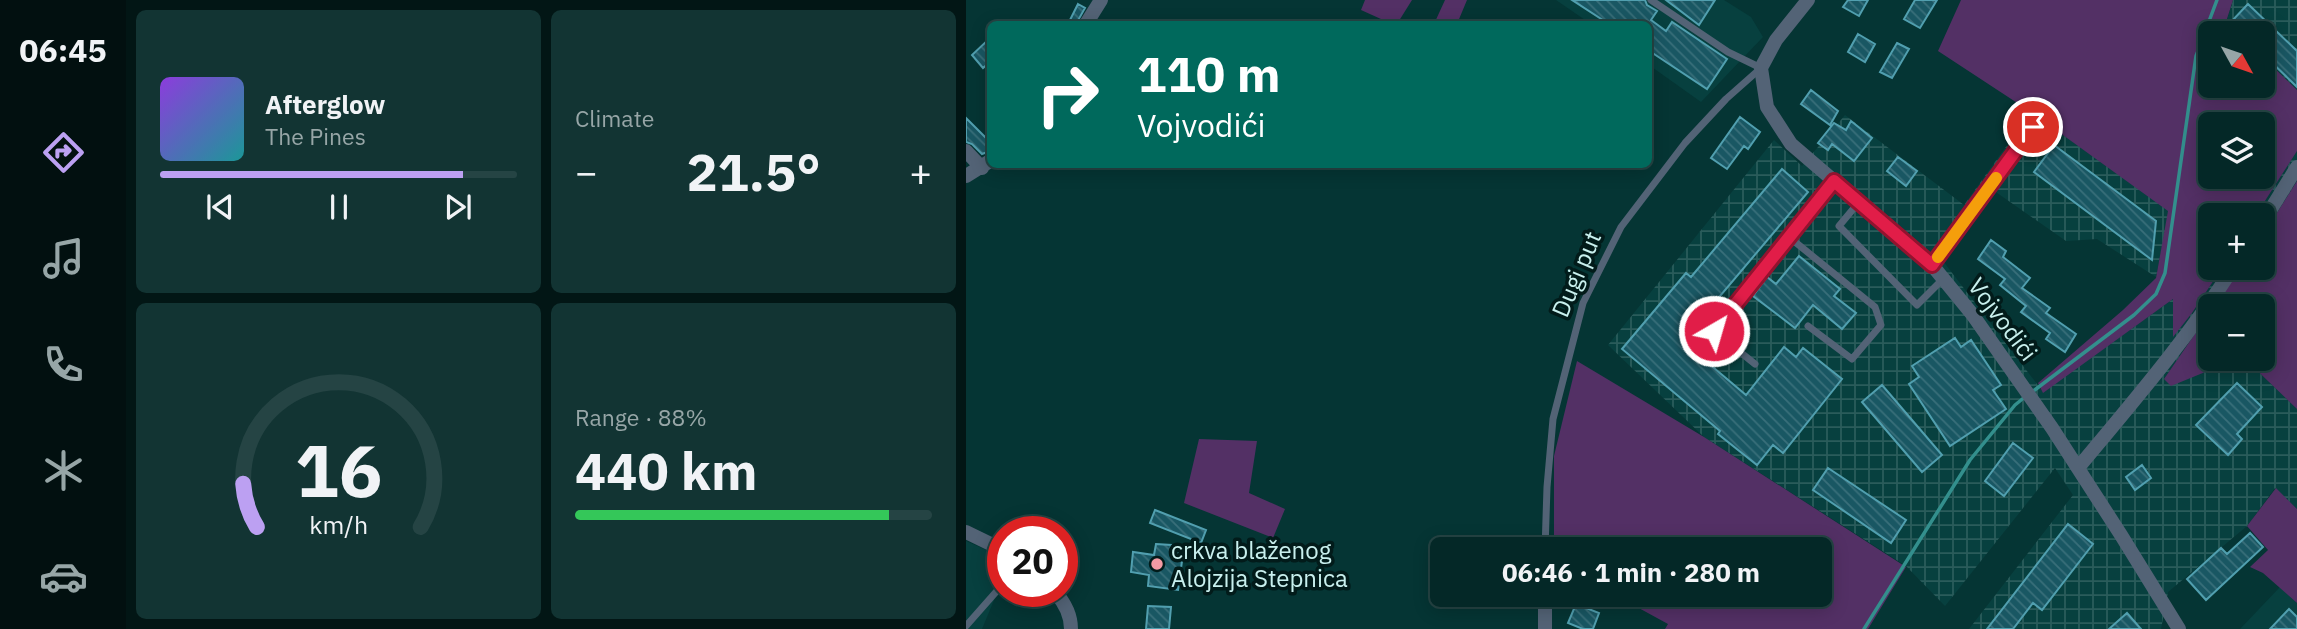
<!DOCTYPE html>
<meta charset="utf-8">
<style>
body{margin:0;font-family:"IBM Plex Sans",sans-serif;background:#123433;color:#f1f3f6;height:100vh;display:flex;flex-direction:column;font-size:26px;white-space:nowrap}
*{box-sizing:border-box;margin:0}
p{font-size:23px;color:#97a6a7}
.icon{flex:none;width:38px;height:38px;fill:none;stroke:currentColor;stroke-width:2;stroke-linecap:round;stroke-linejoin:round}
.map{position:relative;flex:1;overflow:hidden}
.details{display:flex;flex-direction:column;gap:10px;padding:10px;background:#021615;width:840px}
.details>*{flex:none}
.top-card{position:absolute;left:21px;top:21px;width:665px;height:147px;border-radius:10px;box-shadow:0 4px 18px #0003,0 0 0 2px #254444;background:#00695c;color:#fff;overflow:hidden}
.needle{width:46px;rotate:130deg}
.tools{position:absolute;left:1232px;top:21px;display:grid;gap:14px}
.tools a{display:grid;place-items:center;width:77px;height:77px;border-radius:10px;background:#042827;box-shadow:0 4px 18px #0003,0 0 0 2px #254444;font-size:35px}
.speed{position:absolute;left:21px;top:516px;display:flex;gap:14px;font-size:35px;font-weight:700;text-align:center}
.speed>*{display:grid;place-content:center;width:91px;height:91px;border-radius:50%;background:#042827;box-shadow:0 4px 18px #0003,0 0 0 2px #254444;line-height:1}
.speed .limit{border:10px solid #d22;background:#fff;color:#111}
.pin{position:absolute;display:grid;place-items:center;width:60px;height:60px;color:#fff;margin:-30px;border:4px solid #fff;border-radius:50%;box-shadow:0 2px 7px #0007}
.me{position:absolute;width:77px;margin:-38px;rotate:38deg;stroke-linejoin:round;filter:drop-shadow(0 0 5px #0008)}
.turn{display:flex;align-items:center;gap:24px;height:147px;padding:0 35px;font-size:32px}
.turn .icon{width:91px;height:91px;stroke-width:2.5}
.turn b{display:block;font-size:49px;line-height:60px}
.big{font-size:52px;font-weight:700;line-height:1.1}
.details .tile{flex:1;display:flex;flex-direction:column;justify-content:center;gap:10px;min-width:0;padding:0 24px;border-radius:10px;background:#123433}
.details .dial{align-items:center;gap:0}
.dial svg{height:182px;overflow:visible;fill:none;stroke:#254444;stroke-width:7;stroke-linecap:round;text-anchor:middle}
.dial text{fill:#f1f3f6;stroke:none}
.song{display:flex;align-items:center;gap:21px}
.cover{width:84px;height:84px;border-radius:10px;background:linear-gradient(135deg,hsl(270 70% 55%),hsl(180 70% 35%))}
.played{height:7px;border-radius:4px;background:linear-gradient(90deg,#bca0f2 85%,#254444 85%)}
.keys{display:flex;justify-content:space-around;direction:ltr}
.heat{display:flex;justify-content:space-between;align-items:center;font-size:38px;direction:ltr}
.charge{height:10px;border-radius:5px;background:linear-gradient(90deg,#34c759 88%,#254444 0)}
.details .tiles{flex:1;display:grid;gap:10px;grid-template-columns:repeat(2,1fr)}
.trip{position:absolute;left:464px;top:537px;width:402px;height:70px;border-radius:10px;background:#042827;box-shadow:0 4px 18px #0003,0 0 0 2px #254444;font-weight:700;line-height:70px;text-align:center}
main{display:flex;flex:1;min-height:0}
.tabs{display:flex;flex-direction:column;width:126px;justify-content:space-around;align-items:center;background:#021010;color:#97a6a7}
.tabs .icon{width:49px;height:49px}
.tabs .on{color:#bca0f2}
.tabs b{font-size:32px;color:#f1f3f6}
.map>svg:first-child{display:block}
.built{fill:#07403f}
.industrial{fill:url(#industrial-grid)}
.grass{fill:#533065;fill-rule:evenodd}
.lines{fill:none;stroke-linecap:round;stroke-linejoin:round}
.stream{stroke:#338f8d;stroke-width:3.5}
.building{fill:url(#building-back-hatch);stroke:#519faf;stroke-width:2}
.service{stroke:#536376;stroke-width:7}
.minor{stroke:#536376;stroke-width:14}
.route-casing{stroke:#92132f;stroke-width:18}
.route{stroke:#e11d48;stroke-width:12}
.slow{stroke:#f59e0b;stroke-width:12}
.poi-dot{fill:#f49aa4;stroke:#021b1a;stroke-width:2.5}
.labels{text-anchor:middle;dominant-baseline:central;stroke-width:7;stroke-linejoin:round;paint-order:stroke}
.street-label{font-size:24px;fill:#c9f0ee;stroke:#021b1a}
.poi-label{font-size:24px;fill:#c9f0ee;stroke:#021b1a;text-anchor:start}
</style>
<main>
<nav class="tabs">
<b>06:45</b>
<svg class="icon on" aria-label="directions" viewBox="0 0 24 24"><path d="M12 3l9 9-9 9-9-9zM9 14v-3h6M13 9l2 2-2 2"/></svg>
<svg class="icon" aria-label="music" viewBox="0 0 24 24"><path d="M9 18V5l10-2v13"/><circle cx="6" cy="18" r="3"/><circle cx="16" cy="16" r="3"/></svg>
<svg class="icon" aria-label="phone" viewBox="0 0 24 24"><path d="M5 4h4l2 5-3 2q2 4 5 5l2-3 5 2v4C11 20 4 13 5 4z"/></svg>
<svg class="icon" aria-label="climate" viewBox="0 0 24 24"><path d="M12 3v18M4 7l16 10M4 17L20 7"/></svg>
<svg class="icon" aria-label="car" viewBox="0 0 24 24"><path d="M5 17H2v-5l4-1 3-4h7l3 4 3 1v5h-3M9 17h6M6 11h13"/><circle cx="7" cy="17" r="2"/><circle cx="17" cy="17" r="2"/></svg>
</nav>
<section class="details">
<div class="tiles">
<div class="tile">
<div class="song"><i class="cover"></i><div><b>Afterglow</b><p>The Pines</p></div></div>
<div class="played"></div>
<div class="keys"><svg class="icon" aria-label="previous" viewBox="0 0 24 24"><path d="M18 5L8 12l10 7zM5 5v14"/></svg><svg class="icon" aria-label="pause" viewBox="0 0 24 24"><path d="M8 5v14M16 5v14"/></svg><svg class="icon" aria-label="next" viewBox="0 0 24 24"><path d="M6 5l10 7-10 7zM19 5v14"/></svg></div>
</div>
<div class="tile"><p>Climate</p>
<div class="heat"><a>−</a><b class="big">21.5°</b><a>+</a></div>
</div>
<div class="tile dial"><svg viewBox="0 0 100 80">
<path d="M14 69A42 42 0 1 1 86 69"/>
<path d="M14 69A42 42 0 0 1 8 50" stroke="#bca0f2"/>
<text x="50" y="56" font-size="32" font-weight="700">16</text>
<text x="50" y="72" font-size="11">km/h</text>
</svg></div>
<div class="tile"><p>Range · 88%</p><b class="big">440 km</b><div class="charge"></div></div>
</div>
</section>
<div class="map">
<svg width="1331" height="629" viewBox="0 0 1331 629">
<defs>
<pattern id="industrial-grid" width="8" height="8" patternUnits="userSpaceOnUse" patternTransform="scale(1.75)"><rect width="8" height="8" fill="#07403f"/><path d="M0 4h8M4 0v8" fill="none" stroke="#2a5c5b"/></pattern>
<pattern id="building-back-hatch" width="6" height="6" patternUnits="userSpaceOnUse" patternTransform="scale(1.75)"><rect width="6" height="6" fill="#195763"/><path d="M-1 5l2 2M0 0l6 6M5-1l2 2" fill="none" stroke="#396f7a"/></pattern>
</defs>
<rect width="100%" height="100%" fill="#053534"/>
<path class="built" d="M590,0H758L785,17L797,37L735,102L683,65L682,24H625Z
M0,541L27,553L36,581L16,629H0Z
M1314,587L1331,603V629H1274Z"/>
<path class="industrial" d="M1267,0H1331V90L1297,57V33H1271L1260,23Z
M1065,112L1203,211L1190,277L1131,239L1100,241L1027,190L977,261L1077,392L1207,299V336L1226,313L1256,268H1274L1198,379L1271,359H1279L1331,409V509L1309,488L1281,526L1202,592L1195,629H1003L1107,495L1089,468L979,606L940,566L738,437L642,345L808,140L836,166L879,115L998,205Z
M1331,151V181L1297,235V215H1290Z"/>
<path class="grass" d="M399,0H446L431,24H426L395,10Z
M479,0H501L491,24H468Z
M995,0H1267L1260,22L1271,33H1244V86H1297V57L1331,90V151L1290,215H1244V268H1256L1226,313L1207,337V299L1077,393L1072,383L1157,310L1190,278L1202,211L1065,112L972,51ZM1244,124H1297V177H1244Z
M1331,181V409L1279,359H1297V306H1248L1274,268H1297V235Z
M1244,312V359H1271L1205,386L1198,379Z
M611,361L738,437L940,567L902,629H699L702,624L649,595H854V550L588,549V456Z
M233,439L291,441L283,493L319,509L307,538L218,503Z
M1310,488L1331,509V603L1297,573L1284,567L1302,550L1281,526Z"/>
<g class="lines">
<path class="stream" d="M1066,392L1168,315L1190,294L1199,273L1230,56L1251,0
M898,629L1004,460L1049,405L1060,396"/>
</g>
<path class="building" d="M606,0H679L681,5L691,11L685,20L700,31L706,22L761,59L741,89L682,50V24H643Z
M700,0H749L733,25Z
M882,0H902L893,16L877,7Z
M949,0H971L954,28L938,19Z
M112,4L119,8L110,24H102Z
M1282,4L1331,51V87L1297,54V33H1275L1264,23Z
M892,34L909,44L899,62L882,52Z
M24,38V62L17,68L6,55Z
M931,43L943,49L926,78L914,72Z
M845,90L872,111L864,125L835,104Z
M774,117L794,132L782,149L778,146L761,169L745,158Z
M0,118L24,142V151L16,154L6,144L0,142Z
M885,121L906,138L888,161L866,144L862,150L852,143L868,123L880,130Z
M1088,145L1190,221L1186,260L1068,172Z
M932,157L951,171L940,186L921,171Z
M816,169L842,192L716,341L780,395L818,347L830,357L837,348L876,379L817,453L807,445L791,465L752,434L754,431L656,349L720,273L725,277Z
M1025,240L1040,251L1037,257L1064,278L1056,288L1084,308L1080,313L1110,334L1099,352L1080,339L1084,333L1055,312L1060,306L1034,285L1039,279L1012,259Z
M833,256L874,289L868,296L890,313L876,329L847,305L829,328L787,296L801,277L810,284Z
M989,338L995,347L1005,340L1035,385L1027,390L1040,409L984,446L943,384L953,377L946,366Z
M1271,383L1296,407L1271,434L1276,439L1262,455L1230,425Z
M916,385L976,455L956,472L896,402Z
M1047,443L1067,458L1038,496L1019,481Z
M1176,465L1185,478L1169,490L1160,477Z
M862,468L940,520L925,543L847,490Z
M189,510L240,530L235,543L184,523Z
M1102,524L1127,544L1076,610L1067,603L1047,629H1021Z
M1284,533L1297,547L1240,600L1221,579L1255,548L1261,554Z
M190,544L205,545L204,552L217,554L212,590L182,586L183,575L165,572L167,552L188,555Z
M610,604L633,613L627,629H617L602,623Z
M182,606L205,607L203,629H180Z
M1323,609L1331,617V629H1304Z
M1161,613L1175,629H1143Z"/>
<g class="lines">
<path class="service" d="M893,202L873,226L951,305L977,279
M823,237L909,307L915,325L886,359L842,326
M966,265L1067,127
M789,364L748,331L868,181
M579,550L581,487L587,419L617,303L655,227L719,143L760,99L795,68L762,52L685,0
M0,626L37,584"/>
<path class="minor" d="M842,0L810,40L795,68L801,107L825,144L966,265L1006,314L1086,428L1155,535L1213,629
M120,24L135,0
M0,151L16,168
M0,176L24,161
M1297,222L1331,167
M1112,468C1166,403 1221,339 1267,268
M0,532L37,550
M89,592C98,602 105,615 105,629
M579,595V629"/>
</g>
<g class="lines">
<g class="route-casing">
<path id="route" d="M748,331L868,181L966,265L1067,127"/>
</g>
<use href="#route" class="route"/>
<path class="slow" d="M972,257L1030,178"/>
</g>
<circle class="poi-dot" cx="191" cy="564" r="7"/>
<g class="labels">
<g class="street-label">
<text transform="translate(610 274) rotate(-67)">Dugi put</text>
<text transform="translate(1037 319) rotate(53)">Vojvodići</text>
</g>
<g class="poi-label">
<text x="205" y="550">crkva blaženog<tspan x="205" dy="28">Alojzija Stepnica</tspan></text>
</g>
</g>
</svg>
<div class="tools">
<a><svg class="needle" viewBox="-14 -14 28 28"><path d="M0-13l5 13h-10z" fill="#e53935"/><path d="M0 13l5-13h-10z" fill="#97a6a7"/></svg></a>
<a><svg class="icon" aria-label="layers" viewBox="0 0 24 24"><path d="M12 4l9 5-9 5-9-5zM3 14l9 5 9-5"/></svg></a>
<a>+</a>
<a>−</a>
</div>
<div class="speed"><div class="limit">20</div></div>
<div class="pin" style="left:1067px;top:127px;background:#d93025"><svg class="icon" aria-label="arrive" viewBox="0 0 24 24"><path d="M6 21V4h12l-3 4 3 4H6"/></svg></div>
<svg class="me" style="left:748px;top:331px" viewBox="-20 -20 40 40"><circle r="17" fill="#e11d48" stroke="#fff" stroke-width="3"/><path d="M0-11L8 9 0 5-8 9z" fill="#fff"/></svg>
<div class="trip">06:46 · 1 min · 280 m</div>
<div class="top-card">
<div class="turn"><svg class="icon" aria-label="right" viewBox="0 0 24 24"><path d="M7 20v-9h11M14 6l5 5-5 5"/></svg><div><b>110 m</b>Vojvodići</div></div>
</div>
</div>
</main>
